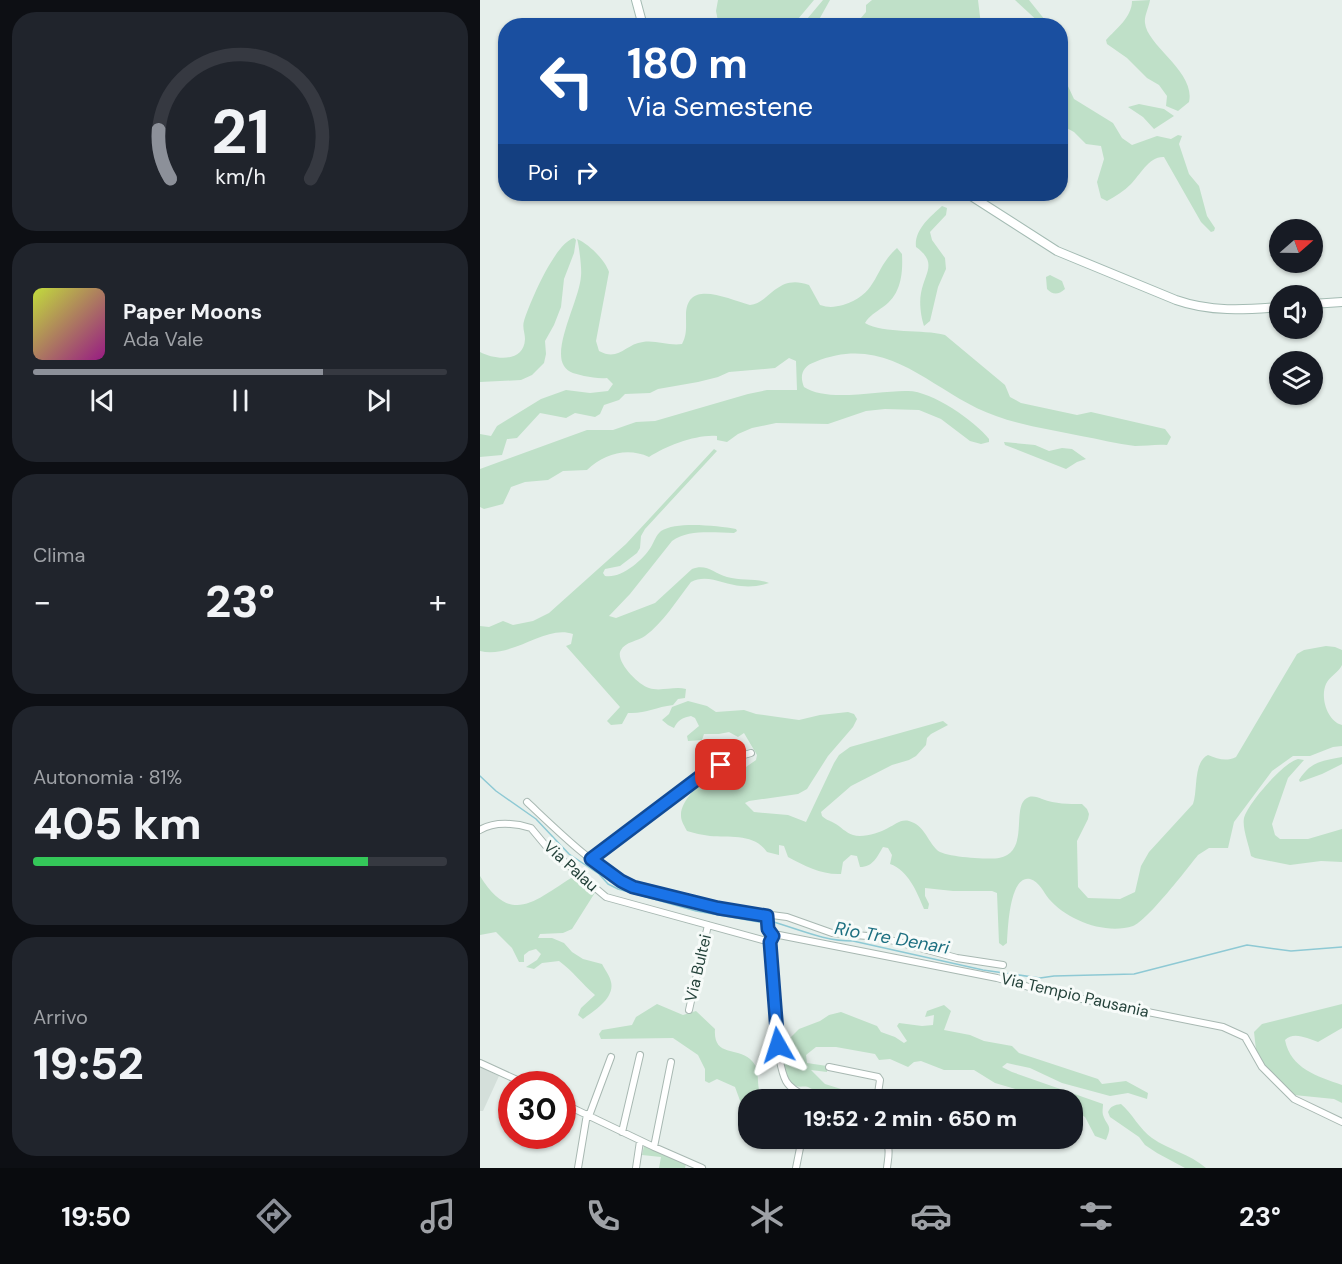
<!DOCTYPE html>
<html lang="it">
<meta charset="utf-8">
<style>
body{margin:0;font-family:"DM Sans",sans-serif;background:#20242c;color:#f1f3f6;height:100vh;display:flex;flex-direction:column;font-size:22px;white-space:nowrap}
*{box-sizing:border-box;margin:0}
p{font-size:20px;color:#9ea1a6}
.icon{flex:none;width:33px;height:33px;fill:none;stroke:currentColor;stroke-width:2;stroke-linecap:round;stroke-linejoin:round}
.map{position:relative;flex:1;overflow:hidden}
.sheet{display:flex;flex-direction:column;gap:12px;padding:12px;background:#0d0f14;width:480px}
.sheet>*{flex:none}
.banner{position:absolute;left:18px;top:18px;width:570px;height:183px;border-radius:24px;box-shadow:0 2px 4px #0004;background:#1a4fa0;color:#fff;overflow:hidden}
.needle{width:39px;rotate:70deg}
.fabs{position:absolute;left:789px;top:219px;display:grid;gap:12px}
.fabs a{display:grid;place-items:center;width:54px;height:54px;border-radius:50%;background:#171b24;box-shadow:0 2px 4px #0004;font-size:30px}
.speed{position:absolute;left:18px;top:1071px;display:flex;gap:12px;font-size:30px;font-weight:700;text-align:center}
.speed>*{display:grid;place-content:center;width:78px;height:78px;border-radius:50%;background:#171b24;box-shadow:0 2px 4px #0004;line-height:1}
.speed .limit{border:9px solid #d22;background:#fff;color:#111}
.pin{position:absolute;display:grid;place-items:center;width:51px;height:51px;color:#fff;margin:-26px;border-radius:12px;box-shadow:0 3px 9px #0006}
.me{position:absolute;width:66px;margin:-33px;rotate:354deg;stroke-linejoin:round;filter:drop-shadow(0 0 4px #0008)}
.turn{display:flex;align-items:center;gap:21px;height:126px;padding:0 30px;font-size:27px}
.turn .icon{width:78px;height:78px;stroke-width:2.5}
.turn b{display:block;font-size:42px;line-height:51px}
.then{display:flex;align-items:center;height:57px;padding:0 30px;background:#0003;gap:12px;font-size:22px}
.big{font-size:45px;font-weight:800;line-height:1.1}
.sheet .tile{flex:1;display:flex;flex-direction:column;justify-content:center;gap:9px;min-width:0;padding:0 21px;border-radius:24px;background:#20242c}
.sheet .dial{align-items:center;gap:0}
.dial svg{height:156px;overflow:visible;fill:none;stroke:#363941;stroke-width:7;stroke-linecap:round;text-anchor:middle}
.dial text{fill:#f1f3f6;stroke:none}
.song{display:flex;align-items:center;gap:18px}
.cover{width:72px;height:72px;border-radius:9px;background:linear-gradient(135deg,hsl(70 70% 55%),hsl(310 70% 35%))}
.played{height:6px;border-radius:3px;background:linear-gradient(90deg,#8c9099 70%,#363941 70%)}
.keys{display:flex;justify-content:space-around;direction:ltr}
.heat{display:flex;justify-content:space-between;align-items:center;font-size:33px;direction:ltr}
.charge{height:9px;border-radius:4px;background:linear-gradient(90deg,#34c759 81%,#363941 0)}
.trip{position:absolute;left:258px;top:1089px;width:345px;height:60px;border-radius:24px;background:#171b24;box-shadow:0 2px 4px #0004;font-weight:800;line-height:60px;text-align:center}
.menu{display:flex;height:96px;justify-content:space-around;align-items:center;background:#090b0e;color:#9ea1a6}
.menu .icon{width:42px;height:42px}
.menu .active{color:#8c9099}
.menu b{font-size:27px;color:#f1f3f6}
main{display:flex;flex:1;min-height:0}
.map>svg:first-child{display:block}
.built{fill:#d4dfda}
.green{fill:#bfe0c8}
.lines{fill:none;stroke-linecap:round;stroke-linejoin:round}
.stream{stroke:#8ec9d4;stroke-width:1.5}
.minor-casing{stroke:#a8b8b2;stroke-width:8}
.secondary-casing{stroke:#a4bbb3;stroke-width:10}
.minor{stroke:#fff;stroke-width:6}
.secondary{stroke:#fff;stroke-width:8}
.route-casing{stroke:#114b97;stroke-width:15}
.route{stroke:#1a73e8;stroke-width:10}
.labels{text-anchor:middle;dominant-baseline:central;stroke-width:6;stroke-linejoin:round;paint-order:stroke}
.street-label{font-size:16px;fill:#24423a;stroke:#f7fbf9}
.water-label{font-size:18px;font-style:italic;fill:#1c6f80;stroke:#f7fbf9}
</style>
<main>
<section class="sheet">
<div class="tile dial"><svg viewBox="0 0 100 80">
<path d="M14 69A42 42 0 1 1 86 69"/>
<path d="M14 69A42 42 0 0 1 8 44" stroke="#8c9099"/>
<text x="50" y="56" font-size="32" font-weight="700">21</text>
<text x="50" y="72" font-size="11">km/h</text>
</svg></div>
<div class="tile">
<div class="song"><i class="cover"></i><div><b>Paper Moons</b><p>Ada Vale</p></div></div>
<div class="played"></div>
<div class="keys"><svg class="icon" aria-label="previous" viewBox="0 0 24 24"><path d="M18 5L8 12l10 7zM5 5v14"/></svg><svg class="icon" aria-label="pause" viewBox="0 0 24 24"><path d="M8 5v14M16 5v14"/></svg><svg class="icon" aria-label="next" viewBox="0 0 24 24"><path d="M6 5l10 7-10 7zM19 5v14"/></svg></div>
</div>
<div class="tile"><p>Clima</p>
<div class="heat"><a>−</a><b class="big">23°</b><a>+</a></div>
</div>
<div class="tile"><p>Autonomia · 81%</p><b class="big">405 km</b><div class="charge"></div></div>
<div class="tile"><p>Arrivo</p><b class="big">19:52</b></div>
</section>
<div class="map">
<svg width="862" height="1168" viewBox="0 0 862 1168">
<rect width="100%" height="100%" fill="#e6efeb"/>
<path class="built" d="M0,1067L19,1076L3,1111H0Z"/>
<path class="green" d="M238,0H334L313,25L239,26L236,11Z
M343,0H350L336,25H322Z
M392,0H498L501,25H375L386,12V5Z
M535,0H549L569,25H562Z
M670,0C669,7 664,16 665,23C667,46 716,72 709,102L698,111L686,106L687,96L679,85L667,78L647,58L627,44L626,40C636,29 652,17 652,1Z
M586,82L594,99L633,123L642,138L652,145L677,136L691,139L698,135L702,136L699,144L709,174L719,186L727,216L735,228L734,231L731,232L721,222L684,157C669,156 660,175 651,184C644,191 636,196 627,201L621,198L617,182L624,159L621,146L606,144L594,132L581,125V84Z
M659,104L684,109L694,116L674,129L663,117L648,107Z
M462,206L467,208L466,215L450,232L452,240L465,258L466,269L458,287L450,321L444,326C441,317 439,303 441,293C445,272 458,263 436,247C434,230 450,217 462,206Z
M94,238L96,240L94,253L84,279L81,307L74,325L65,341L66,354L64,363L52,375L41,380L0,382V352C15,360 44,363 45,339C45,333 42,327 44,321C50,302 75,243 94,238Z
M97,239C109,244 125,260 129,272L116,341L119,351C139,362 145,344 163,342C176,340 189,346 202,344C207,335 206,327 206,316C206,278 247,299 270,305C290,303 297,273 329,285L340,305C349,308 355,307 363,305C399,294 393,269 417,248L422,254C423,274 421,295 403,307C396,312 389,316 385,323C404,334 443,329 465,335L525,385L530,397L541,403L597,415L611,412L685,429L691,437L687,445C677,444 666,446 655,446C637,444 619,439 601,436C573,430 543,426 516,416C452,394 411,331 335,362C323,366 319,375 324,387C347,403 401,390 428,391C452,391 495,421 509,439V442L501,444L490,441L461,419L439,410L405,409L386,411L348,424L296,423L272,428L258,434L247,442L237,440V436C217,434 186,446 169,457C147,447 124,454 107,470L83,471L68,480L45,482L31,487L23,504L4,509L0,507V469L107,430H133L156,422L175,421L268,394L287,390H317L316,361L309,358L295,368L249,372L238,377L218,382L178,389L170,393L145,394L139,400L124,405L120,414L115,417L95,413L86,418L60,413L37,438L27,439L22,455L0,457V434L11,436L17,426L61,399L86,390L110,393L128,391L133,384L127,378C119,379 112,377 104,376C97,374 88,373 84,366C72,348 100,298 101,276C102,270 99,244 97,239Z
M570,275L582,281L585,289C578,295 573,295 567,289L566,277Z
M524,442L555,445L569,451L582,448L592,449L606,459L597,462L586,469L525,445Z
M234,449L237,451L165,529L161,536L160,548L157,553L140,566L125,569L123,573L125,576C141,579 163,560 171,547C174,542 176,535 181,531C197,521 238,526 256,529L257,531L254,533C234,533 209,529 192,541L150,594L129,616L136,618L175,603L212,569C226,563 234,573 247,577C261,581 276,578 289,583C280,586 271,587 261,586C245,585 227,573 211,582C197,600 183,623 165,636C158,641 145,642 141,650C134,660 158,685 169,688C180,692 194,686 206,689L205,698L198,699L193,705C175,707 166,714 148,713L142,724L131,725L127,721L140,707L86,646L91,644L93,634C65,624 33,659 0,651V626L9,627L23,621L33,625L53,621L69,613L146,544Z
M846,646L855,647L862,650C862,654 862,661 862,665C859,672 849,677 846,684C840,697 847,721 862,725V746L853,747L830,756H813L792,771L754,822L748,848H729L718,855C707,869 667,921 653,926C625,935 587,920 569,899C564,893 559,881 550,879C529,875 528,930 527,943L523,946L519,943L517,893L512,891H473L445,888V896L449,904L448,909H444C437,892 428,870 410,864L412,855L408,848L403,847C397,857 393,867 380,867L377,856L371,855L363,862L361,874C342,875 325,866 308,857L304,846L299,845V855L287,852C274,833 250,838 230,836C222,835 214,833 207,831C205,827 201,821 201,816C200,800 220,787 226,772L237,768L251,771L266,767L276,760L277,755L264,733L258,737L249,732L239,734H224L222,740L208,741L207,736L219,726L215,718L211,716C202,718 198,720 194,728L188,725L182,720L189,714L192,707L208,701L227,706L236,712L264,710L276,714L319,720L340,715L368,712L374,714L377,719L373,727L348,756L327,789L318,794L269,801L265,803L274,812L308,815L326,822L354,763L359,755L370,747L463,721L468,725L451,734L447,738L446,745L436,756L429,760L412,765L371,786L341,812L342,816C346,820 349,820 354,823C360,826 366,833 373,835C383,838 399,833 408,828C415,825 420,819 429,821C444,825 447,840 457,850C463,857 510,860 519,858C552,851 529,804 549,797C553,796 558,797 562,799C576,804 588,804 602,804L607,809L609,814L608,819L597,841L598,887L608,898L640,899L655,892L661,866L669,852L713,804C718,790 713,762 728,755C738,759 746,762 756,757L817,654L824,650Z
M862,757V764L842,774L820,782L819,780C831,761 842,761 862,757Z
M818,759L824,760L808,778L792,824L795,835L800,839H828L862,829V862L841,861L810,865L775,858L771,856C769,845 762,828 764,818C768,803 804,762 818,759Z
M96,875L116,891L92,929L83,933L60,934L58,938H72L84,943L92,952L103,959L122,964C125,970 130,976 131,982C135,998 114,1011 103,1019L98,1015L101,1008L115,995C102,984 93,971 79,961L62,963L54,969L46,967L57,960L61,954L56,949L49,951L44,955V962H39L32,948L16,932L0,935V876C32,928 56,899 96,875Z
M177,1004L203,1015L216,1011L235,1029C233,1057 256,1047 270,1059C282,1069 275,1083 281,1095L290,1093L288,1099L268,1100V1109L262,1106L255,1087L237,1079L229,1083L225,1081V1069L218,1055L193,1038L121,1039L119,1034L122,1030L152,1025L156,1017Z
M862,1004V1028L838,1042C828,1039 814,1031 805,1040C811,1069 837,1076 862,1085V1103L854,1099L814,1095L786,1069L776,1050L774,1032L782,1024Z
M464,1005L471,1011L464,1030L490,1035L504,1041L532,1046L539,1053L618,1079L622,1084L646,1081L668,1093L667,1099L648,1093L630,1096L582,1083L550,1068L527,1063L522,1067L532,1072L623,1104C623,1108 622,1111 623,1115C627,1127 633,1124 626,1140L615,1136L605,1117L593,1110L592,1100L570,1099L515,1083L494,1070H464L441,1061L434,1062L428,1067L410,1059L399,1060L395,1054L356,1047H336L326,1055L327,1063L347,1066V1072L331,1070L345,1084L361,1089L370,1097V1099C345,1099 350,1098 330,1088C325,1085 321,1088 316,1086C302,1080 300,1051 301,1038L311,1037L319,1029L340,1021L349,1015L361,1012L397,1026L401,1032L415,1037L424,1043L427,1041L417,1026L419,1023L442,1026L453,1025L454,1015L445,1017L447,1011Z
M641,1104C652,1113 660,1130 672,1138C689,1150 710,1154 726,1168H705L677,1153L665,1145L659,1137L630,1117L628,1112C631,1106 634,1105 641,1104Z
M164,1146L206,1164L205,1168H179L181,1157L162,1155Z"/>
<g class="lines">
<path class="stream" d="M0,776L16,791L56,819L89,854L119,874L128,884L138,889L216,911L279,922L285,921
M290,921C319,929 343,941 373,941L503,970L560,978L574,976L654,974L767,945L811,951L862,947"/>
<g class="minor-casing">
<path id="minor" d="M47,802C80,833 113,866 153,887L238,908L307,917L352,933L399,937L477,958L523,965
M0,830C14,821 36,823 51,828L66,846L126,897L290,942
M111,859L225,773L257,757L271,753
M287,916L288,929L293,936
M293,936L299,935L517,978L567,992L743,1027L765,1037L782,1067L814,1099L862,1122
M290,939C289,964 295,1061 306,1081C311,1090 323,1095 332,1100
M209,1010L228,925
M0,1063L46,1084
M349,1067L398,1077L400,1080L397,1100
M82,1103L174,1147L222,1168
M109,1116L131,1057
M142,1132L160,1055
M402,1138C412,1146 408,1157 407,1168
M174,1147L191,1062
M98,1168L107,1114
M156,1168L160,1141
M316,1168L322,1138"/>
</g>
<g class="secondary-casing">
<path id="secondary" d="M156,0L163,26
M488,194L577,251L696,300C730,312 764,310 800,307
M832,304L862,302"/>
</g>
<use href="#minor" class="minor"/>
<use href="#secondary" class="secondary"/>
</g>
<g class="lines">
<g class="route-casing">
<path id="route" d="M241,765L225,773L111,859L141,881L153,887L238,908L287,916L288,929L293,936L290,942L298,1045"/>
</g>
<use href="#route" class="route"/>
</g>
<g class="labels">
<g class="street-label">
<text transform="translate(91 866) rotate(42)">Via Palau</text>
<text transform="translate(218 968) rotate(-77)">Via Bultei</text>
<text transform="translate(595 995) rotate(13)">Via Tempio Pausania</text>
</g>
<g class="water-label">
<text transform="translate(412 938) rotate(10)">Rio Tre Denari</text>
</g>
</g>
</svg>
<div class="fabs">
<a><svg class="needle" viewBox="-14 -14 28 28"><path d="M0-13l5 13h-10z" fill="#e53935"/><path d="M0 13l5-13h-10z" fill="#9ea1a6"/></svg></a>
<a><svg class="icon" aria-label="sound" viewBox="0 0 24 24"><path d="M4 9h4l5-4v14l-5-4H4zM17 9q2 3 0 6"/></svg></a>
<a><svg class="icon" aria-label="layers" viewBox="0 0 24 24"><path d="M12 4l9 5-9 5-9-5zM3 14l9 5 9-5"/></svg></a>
</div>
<div class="speed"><div class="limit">30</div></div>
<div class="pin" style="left:241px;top:765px;background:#d93025"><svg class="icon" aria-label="arrive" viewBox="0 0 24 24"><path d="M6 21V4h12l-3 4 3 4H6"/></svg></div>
<svg class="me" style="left:298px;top:1045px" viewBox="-20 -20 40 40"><path d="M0-17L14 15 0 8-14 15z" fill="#1a73e8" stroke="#fff" stroke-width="4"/></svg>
<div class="trip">19:52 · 2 min · 650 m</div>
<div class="banner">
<div class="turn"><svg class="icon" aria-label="left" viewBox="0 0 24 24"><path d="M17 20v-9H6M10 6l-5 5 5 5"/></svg><div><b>180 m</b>Via Semestene</div></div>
<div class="then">Poi<svg class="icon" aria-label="right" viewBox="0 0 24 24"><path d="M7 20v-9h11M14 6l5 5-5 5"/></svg></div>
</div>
</div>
</main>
<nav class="menu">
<b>19:50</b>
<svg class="icon active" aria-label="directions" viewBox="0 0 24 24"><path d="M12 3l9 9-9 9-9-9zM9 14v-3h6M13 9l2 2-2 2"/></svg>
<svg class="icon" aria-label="music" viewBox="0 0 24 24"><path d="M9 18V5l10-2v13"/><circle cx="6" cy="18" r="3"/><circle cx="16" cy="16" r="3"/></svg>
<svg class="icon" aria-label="phone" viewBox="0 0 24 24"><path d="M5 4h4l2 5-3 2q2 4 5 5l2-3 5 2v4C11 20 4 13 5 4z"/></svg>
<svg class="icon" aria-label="climate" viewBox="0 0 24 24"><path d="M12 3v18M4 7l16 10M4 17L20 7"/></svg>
<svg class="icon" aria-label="car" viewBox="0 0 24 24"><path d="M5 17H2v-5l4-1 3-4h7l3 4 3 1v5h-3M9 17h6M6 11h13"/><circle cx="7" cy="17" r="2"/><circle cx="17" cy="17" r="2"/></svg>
<svg class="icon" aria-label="filters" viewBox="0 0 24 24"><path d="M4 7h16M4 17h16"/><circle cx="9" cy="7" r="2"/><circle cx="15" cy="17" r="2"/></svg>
<b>23°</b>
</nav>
